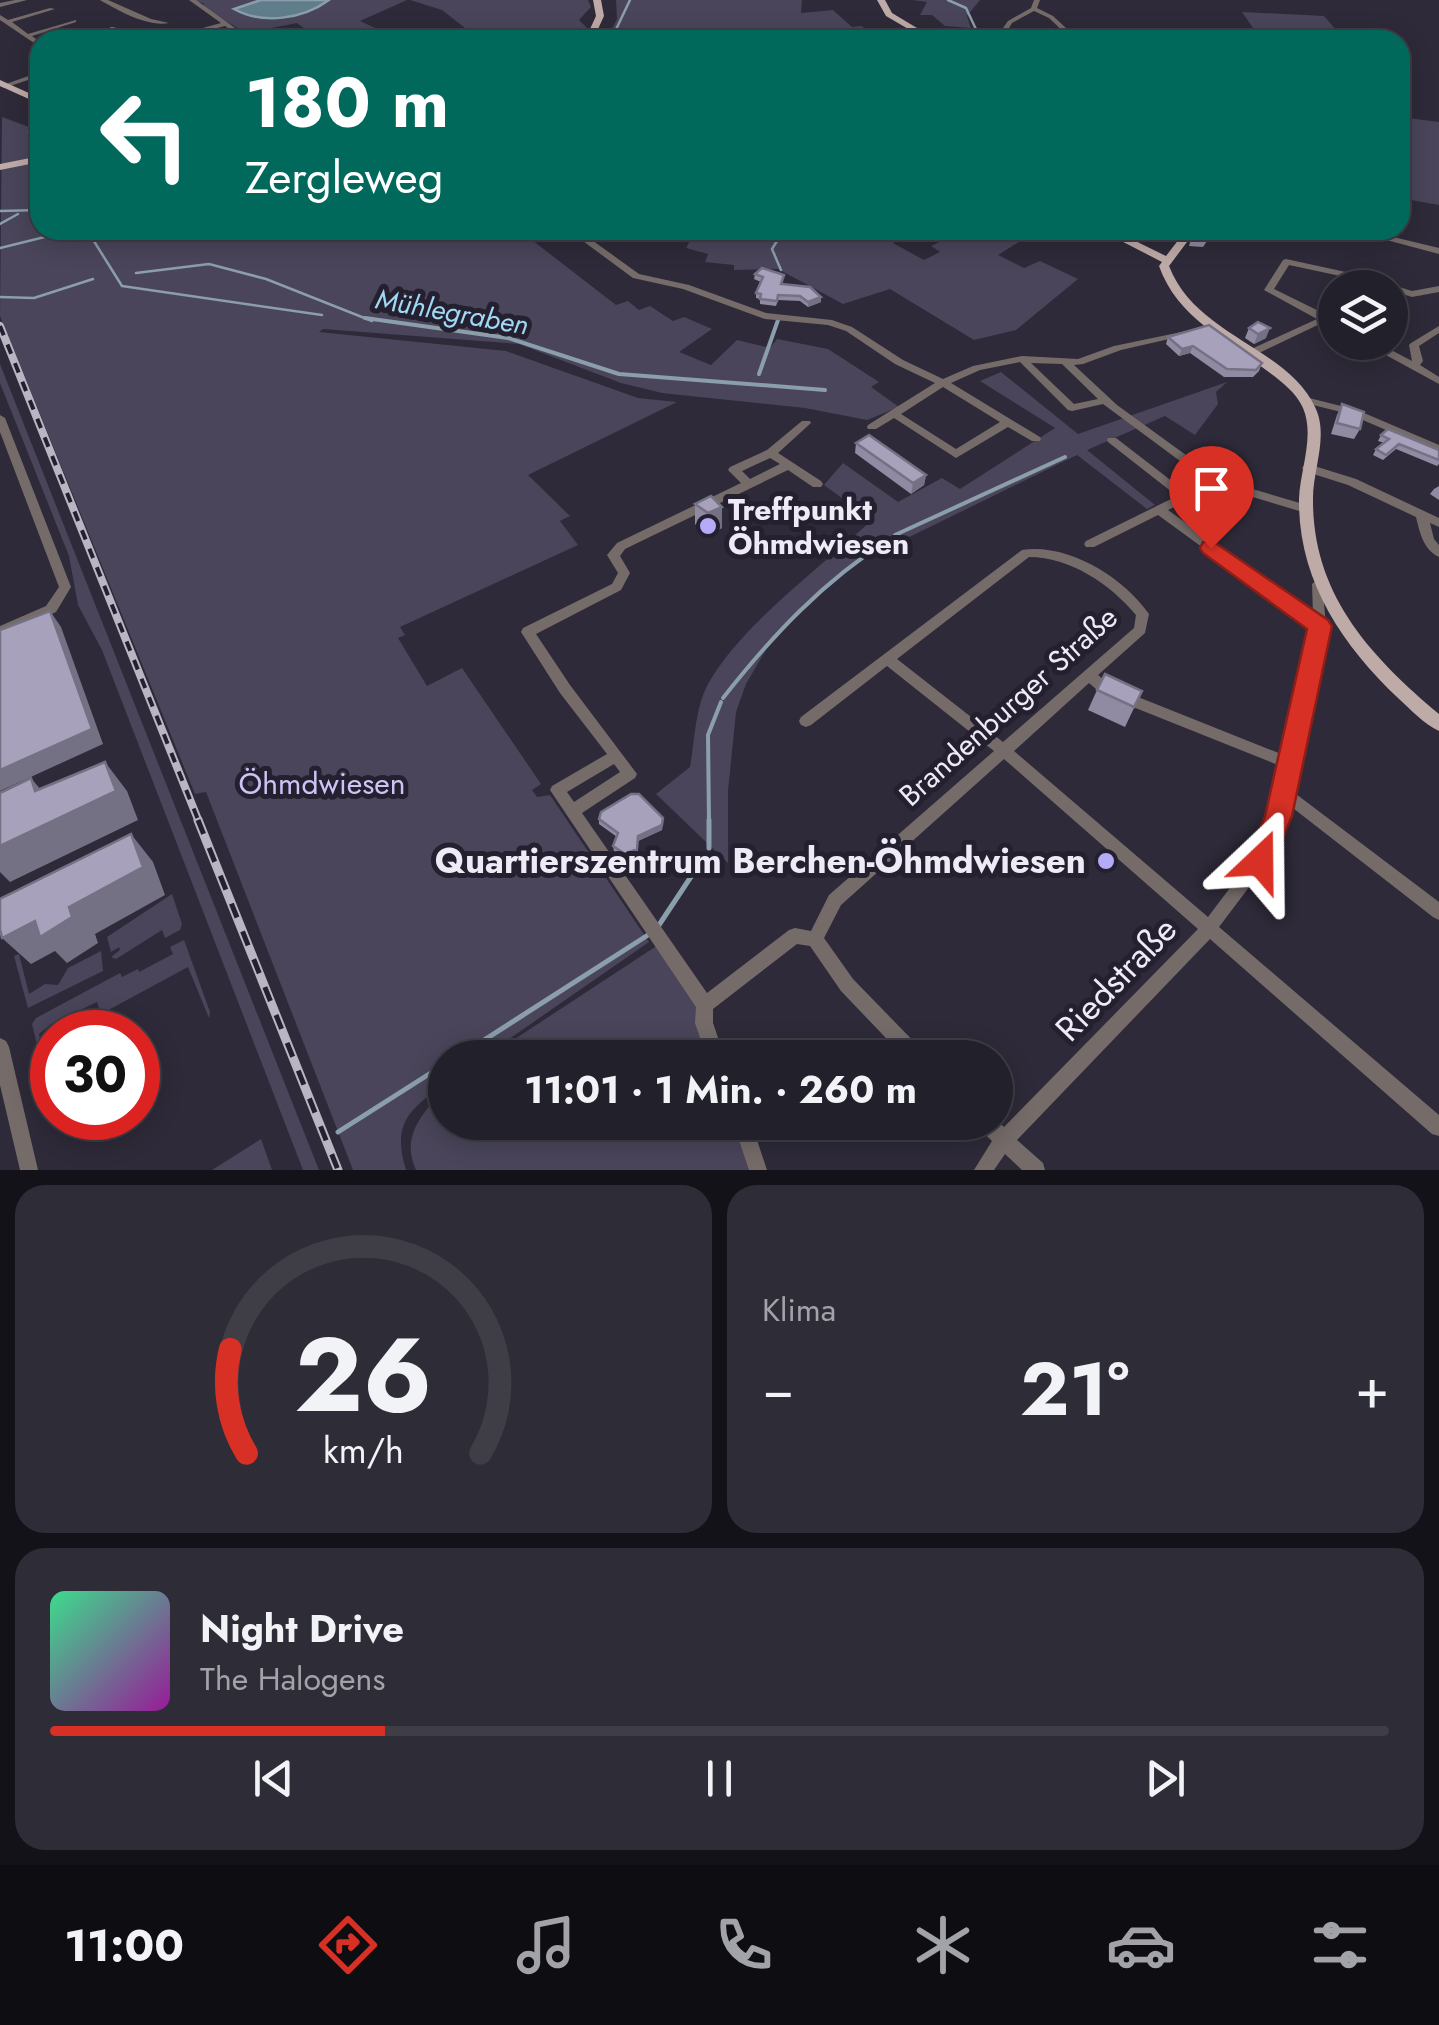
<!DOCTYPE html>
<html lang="de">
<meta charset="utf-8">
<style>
body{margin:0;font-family:Jost,sans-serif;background:#2e2d37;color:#f1f3f6;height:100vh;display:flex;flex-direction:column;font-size:38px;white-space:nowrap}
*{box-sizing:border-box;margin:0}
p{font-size:32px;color:#a2a3a9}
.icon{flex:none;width:55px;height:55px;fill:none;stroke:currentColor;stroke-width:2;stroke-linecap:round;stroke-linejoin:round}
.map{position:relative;height:1170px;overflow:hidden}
.drawer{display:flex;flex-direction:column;gap:15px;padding:15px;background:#131218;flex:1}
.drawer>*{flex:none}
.guide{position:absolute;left:30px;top:30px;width:1380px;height:210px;border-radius:30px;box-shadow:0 5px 25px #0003,0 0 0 2px #3f3e47;background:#00695c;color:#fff;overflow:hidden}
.buttons{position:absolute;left:1318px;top:270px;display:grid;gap:20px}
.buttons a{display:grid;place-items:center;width:90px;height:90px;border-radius:50%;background:#22202b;box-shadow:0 5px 25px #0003,0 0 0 2px #3f3e47;font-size:50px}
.speed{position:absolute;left:30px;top:1010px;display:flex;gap:20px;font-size:50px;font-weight:700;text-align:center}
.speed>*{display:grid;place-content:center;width:130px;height:130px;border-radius:50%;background:#22202b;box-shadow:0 5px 25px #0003,0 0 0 2px #3f3e47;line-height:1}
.speed .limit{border:15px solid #d22;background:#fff;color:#111}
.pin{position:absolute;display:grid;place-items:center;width:85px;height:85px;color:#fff;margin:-102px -42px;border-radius:50% 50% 50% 0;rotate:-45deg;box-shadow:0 0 10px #0007}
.pin .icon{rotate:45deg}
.me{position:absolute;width:110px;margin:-55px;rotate:23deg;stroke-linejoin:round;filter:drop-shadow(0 0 8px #0008)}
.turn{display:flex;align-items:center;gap:35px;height:210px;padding:0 50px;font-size:45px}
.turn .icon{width:130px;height:130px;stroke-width:2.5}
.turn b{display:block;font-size:70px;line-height:85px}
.big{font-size:75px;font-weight:700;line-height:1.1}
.drawer .widget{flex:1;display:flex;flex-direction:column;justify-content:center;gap:15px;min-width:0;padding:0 35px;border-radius:30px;background:#2e2d37}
.drawer .dial{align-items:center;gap:0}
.dial svg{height:260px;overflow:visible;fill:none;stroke:#3f3e47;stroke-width:7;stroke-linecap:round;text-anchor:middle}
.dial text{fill:#f1f3f6;stroke:none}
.song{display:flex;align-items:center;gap:30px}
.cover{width:120px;height:120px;border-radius:15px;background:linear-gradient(135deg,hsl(150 70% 55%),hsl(300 70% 35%))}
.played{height:10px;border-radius:5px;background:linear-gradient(90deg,#d93025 25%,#3f3e47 25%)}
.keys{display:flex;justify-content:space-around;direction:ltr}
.heat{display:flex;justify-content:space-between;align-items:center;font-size:55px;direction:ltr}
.drawer .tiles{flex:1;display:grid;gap:15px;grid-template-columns:1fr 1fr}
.widget:last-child{grid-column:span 2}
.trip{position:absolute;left:428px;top:1040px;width:585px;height:100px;border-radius:50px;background:#22202b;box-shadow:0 5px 25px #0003,0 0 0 2px #3f3e47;font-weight:700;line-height:100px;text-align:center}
.menu{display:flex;height:160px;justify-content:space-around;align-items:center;background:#0e0d11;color:#a2a3a9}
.menu .icon{width:70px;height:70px}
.menu .active{color:#d93025}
.menu b{font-size:45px;color:#f1f3f6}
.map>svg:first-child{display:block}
.green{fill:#4a455a}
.water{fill:#607d8b;stroke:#8b9eab;stroke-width:2.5}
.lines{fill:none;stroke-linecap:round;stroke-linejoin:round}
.stream-far2{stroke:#8b9eab;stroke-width:2.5}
.stream-far1{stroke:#8b9eab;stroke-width:4}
.stream{stroke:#8b9eab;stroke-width:5}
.minor{fill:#756c6a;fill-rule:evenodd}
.major{fill:#beaaa7;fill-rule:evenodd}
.rail-far1-casing{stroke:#b9b5c2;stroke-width:8}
.rail-casing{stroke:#b9b5c2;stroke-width:9}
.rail-far1{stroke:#24202f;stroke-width:4;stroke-dasharray:10;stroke-linecap:butt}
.rail{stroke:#24202f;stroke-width:5;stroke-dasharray:15;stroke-linecap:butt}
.wall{fill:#908aa2}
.shaded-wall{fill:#757184}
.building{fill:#a7a1bc;stroke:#757184;stroke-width:2.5}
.route{fill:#d93025;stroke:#8d1f18;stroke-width:2.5}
.poi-dot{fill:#b4acf9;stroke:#24202f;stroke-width:4}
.labels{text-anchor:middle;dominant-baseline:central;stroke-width:10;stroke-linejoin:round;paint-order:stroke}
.far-water-label{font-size:28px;font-style:italic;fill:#a0d8f5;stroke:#24202f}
.poi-label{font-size:30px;font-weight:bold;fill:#eeebf6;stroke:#24202f;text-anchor:start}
.street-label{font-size:30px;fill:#eeebf6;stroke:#24202f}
.park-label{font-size:30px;fill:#cfc3f5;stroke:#24202f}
.near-poi-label{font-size:35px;font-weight:bold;fill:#eeebf6;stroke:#24202f;text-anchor:end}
.near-street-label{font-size:35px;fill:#eeebf6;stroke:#24202f}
</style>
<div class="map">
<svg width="1439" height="1170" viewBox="0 0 1439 1170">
<rect width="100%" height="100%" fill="#2e2a39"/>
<path class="green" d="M192,0H407L360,21L401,40H303L296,35L319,29H305L297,23L246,33L200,6L205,4Z
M410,0H588L591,7L579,20L587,28L578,40H564L465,28L442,10Z
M616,0H802L801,13L833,10L852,27L861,26L885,40H606L617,19Z
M912,0H980L967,16L971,28L945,26L932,15H920L927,2Z
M1242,12L1324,16L1345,40H1194L1245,37L1240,29L1253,28Z
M2,117L40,131V147L30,152L40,156V230H519L616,305L628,301L639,310L650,306L673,321L684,317L712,329L679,352L711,365L737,340L770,348L777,339L828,349L879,382L871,387L899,407L867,420L805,408L662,393L621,383L519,344L323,329L319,332L506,351L638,398L677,402L528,475L570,516L560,521L578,545L400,627L405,635L398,638L427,686L462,668L541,784L532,790L537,797L550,795L649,942L483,1057L445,1058V1084C408,1110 392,1124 406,1170H353L206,792L195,794L0,316Z
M1400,117L1439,122V205L1400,198Z
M671,230H883L899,239L893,243L924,260L940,252L931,246L942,241L933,236C954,227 973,228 993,237L1007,230L1025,238L998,255L1024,268L1040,261L1078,279L1016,330L974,340L890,289L843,304L778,269L734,270V265L705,262L708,254L686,248L691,239Z
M0,364L319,1170H303L102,650L78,605L69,556L0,383Z
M1001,372L1078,434L1227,382L1216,392L1218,404L1195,435L1165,416L1087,450L1155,505L1147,509L1077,455L852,565L771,641L746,684L736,712L728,791V863L656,794L690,767C695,740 695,708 708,684C743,623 820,568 872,520L824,485L843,463L898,502L942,478L960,489L1055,428L980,381Z
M172,894L182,924L180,930L165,938L162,930L116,959L111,957L120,950L119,947L111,952L107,937Z
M184,940L210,1012L209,1018L188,967L101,1014L97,1002L51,1024L39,1034L47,1067L43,1070L32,1024L36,1018L120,973L122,977L138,969L139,972L173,954L170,947Z
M661,943L705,1005L716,1058H486Z
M101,951L103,971L28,1008L14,956L19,954L29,994L45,984L58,985L68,968Z
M445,1087V1122L742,1123L758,1170H416C400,1135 424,1113 445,1087Z
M261,1139L272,1170H212Z"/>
<path class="water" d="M261,0H329C303,19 263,25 234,9Z"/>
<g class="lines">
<path class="stream-far2" d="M948,0L966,8L981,40
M611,40L630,0
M29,132L40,135
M0,211L40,210
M0,224L18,214
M87,230L122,286L322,315
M91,234L110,230
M0,248L65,232
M781,270L772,249L782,233
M136,273L209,264L266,279L372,321
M0,297L34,298L93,279"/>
<path class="stream-far1" d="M365,318L508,338L619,374L825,390
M759,374L778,320
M895,535L1065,457
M723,698C772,636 823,581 890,539
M709,822L708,735L721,702"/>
<path class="stream" d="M709,820V848
M659,925L706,854
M456,1058L648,935
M338,1132L445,1064"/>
<path class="minor" d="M15,0H27L0,7V3Z
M100,0H108L151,19L169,23C147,27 119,11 100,0Z
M189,0H196L252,40H245L225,26L170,40H159L221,23Z
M1034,0H1040L1037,8L1053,16L1079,40H1072L1049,18L1034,11L1012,23L1009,28L1013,40H1007L1003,28L1008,21L1031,8Z
M50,8L55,9L12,22L28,34L76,20V22L32,36L40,42V47L0,20V15L8,20Z
M110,27H114L142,40H134L110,29Z
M40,72V76L4,88L0,86Z
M568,230H578L639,274L689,285L766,313L832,320L852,327L903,360L943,379L973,366L1022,356L1078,359L1114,346L1191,330V334L1121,350L1083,364L1074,365L1117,405L1219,479L1310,506L1312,509L1306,513L1216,486L1168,510L1313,614L1312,584L1318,579L1322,581L1326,626L1312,706L1292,791L1439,902V920L1433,917L1289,805L1265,866L1219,927L1439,1115V1136L1432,1134L1210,939L1017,1140L1043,1163L1045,1170H1022L1005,1154L994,1170H974L992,1141L979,1128L976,1122H995V1119L1004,1127L1198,929L1004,759L841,905L824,938L853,979L924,1052L927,1058H905L841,991L810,946L797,944L713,1009V1023L725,1058H707L695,1023L696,1007L550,790L552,786L607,754L560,693L521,632L523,628L612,584L618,573L607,555L617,543L741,483L728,470L730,467L767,450L802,421H810L811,423L778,453L821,481L823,484L821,487H813L788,470L625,549L620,556L630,573L621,590L536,634L570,685L637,774L635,778L582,813L707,993L789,930L795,928L811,931L829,895L994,751L887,666L811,725L806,727L801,725L799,721L801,717L1022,550C1068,543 1123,577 1149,614L1145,633L1098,675L1113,687L1286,756L1313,628L1158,515L1094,547H1086L1084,544L1086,541L1177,496L1108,442L1107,440L1108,438H1116L1186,492L1207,481L1103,404L1072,411L1068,410L1020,362L980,370L951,383L1040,437L1041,439L1040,441H1032L1008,427L956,458L894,418L876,429H868L867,427L868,425L935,383L895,364L846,331L828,325L765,319L683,289L633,278ZM1031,363L1062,364L1098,399L1074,404ZM943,387L1000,422L956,449L901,414ZM770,458L780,464L750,479L742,471ZM1029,557C1070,557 1110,584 1136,615L1134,628L1003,742L897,659ZM1089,683L1103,695L1283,767L1271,816L1254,856L1208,917L1014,751ZM614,764L620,772L574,802L567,792Z
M901,230H912L898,238H892V234Z
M1349,230H1364L1439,248V254Z
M1286,259L1364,276L1412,291L1439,286V292L1412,297L1390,290V288H1382L1359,280L1289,265L1274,289L1329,316L1335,320V327L1324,322L1255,355H1247V351L1317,319L1264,290L1283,260Z
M1439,326V333L1419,346L1423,361L1420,365L1439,377V384L1362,342H1376L1412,361L1409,345L1411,343Z
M1305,397L1357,410L1439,445V453L1349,414L1301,402L1300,400Z
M0,415L5,418L71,587L56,612L0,637V626L46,606L59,587L0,432Z
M1308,464L1356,479L1439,518V527L1430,523L1434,539L1439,545V557C1423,549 1420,533 1416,517L1348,485L1304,471L1302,468L1304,465Z
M0,1038L6,1041L9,1047L38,1170H20L0,1085Z
M733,1122H751L767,1170H749Z"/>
<path class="major" d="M593,0H601L604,16L593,40H585L596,16Z
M877,0H885L892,13L937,40H927L886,16Z
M0,80L40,98V104L0,86Z
M40,156V162L0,170V164Z
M1100,230H1113L1166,256L1186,230H1196L1169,266C1196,336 1287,347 1315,407C1329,435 1313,469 1313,498C1312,594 1370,656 1439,714V731C1424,724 1410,709 1398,698C1341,644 1298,579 1299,499C1300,470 1315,436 1303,408C1296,392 1280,380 1266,370C1225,339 1177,317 1159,266L1162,262Z"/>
<g class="rail-far1-casing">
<path id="rail-far1" d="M0,326L199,822"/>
</g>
<g class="rail-casing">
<path id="rail" d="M198,820L338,1170"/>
</g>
<use href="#rail-far1" class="rail-far1"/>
<use href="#rail" class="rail"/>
</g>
<path class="wall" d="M1140,230H1176L1167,238Z
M1192,236L1209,238L1203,247L1189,246Z
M755,274L784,275L782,284L821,302L808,307L800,301L778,300L776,306L760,304V299L756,298V293L761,282L754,279Z
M1249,328L1266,338L1254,344L1245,338Z
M1168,337L1262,363L1259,371L1253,377H1224L1190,353L1179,356L1166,344Z
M1342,404L1360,429L1354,439L1331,434L1337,415Z
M1381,435L1439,450V464L1437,466L1396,449L1383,460L1373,455L1376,449L1384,443L1378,441Z
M856,443L926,475L924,485L911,494L855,453Z
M1439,486V500L1430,494L1434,489Z
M695,504L722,507V528L708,534L695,524Z
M1097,690L1142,691L1125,727L1088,710Z
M599,819L663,823L662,830L638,841V854L625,859L614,851L613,846L617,837L599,824Z"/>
<path class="shaded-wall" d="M1170,230H1176L1167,238Z
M821,297V302L808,307V302Z
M1270,328L1266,338L1254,344L1258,334Z
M1193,346L1190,353L1179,356L1182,349Z
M926,475L924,485L911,494L913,483Z
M722,507V528L708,534V513Z
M50,611L61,627L103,744L0,791V770Z
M105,762L127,791L138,820L10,882L0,872V846L35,791L31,778L56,808Z
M663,818L662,830L638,841V854L625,859V854L638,836Z
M131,834L153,862L165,895L95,934L98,943L67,963L55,951L31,964L2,938L35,921L69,907Z"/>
<path class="building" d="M1197,230H1211L1206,237L1192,236Z
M762,268L784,275L781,284L810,287L821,297L808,302L800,296L778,295L777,301L760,299L761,294L756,293L763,277L755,274Z
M1258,322L1270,328L1258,334L1249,328Z
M1209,325L1262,363L1256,370L1227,369L1193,346L1182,349L1168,337Z
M1342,404L1364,412L1360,429L1337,423Z
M1388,429L1439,450V460L1399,444L1386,455L1376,449L1389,439L1381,435Z
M869,435L926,475L913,483L856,443Z
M711,496L722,507L708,513L695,504Z
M50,611L92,729L0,770V630Z
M1105,674L1142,691L1134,707L1097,690Z
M105,762L116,791L0,846V793L31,778L35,791Z
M631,794H639L663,818L662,825L638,836L637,849L625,854L613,846L618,833L599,819L601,812Z
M131,834L143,867L69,907L72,917L40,937L35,921L2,938L0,929V899Z"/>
<path class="route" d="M1211,540L1328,620L1332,626L1292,816L1270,870L1260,874L1250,870L1246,861L1265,816L1307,629L1203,553L1200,548L1203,542Z"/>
<g class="poi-dot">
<circle cx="708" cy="526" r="10"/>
<circle cx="1106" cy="861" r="10"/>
</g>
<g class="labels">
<g class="far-water-label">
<text transform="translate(452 312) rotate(10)">Mühlegraben</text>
</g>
<g class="poi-label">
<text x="728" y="509">Treffpunkt<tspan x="728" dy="34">Öhmdwiesen</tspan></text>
</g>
<g class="street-label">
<text transform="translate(1008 706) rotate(-42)">Brandenburger Straße</text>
</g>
<g class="park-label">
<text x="322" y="783">Öhmdwiesen</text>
</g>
<g class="near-poi-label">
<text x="1086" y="861">Quartierszentrum Berchen-Öhmdwiesen</text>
</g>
<g class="near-street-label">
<text transform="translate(1116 979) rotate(-46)">Riedstraße</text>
</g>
</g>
</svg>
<div class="buttons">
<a><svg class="icon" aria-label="layers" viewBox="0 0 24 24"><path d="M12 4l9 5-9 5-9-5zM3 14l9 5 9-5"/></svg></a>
</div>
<div class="speed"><div class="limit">30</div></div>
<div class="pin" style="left:1211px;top:548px;background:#d93025"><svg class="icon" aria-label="arrive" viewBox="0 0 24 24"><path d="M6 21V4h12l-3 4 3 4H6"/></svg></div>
<svg class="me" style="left:1260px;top:861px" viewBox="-20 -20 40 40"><path d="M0-17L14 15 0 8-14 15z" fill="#d93025" stroke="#fff" stroke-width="4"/></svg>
<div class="trip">11:01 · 1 Min. · 260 m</div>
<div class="guide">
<div class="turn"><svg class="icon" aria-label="left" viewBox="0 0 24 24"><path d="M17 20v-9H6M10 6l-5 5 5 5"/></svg><div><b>180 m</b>Zergleweg</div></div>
</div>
</div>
<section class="drawer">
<div class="tiles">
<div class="widget dial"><svg viewBox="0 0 100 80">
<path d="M14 69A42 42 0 1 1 86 69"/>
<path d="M14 69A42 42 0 0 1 9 37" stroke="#d93025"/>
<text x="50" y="56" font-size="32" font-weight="700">26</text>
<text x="50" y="72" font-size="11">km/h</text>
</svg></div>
<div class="widget"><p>Klima</p>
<div class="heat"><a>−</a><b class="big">21°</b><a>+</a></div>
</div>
<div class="widget">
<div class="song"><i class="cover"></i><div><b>Night Drive</b><p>The Halogens</p></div></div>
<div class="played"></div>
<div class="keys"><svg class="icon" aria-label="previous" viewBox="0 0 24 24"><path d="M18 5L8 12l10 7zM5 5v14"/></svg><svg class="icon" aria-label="pause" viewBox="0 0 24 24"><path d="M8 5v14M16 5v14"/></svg><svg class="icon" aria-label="next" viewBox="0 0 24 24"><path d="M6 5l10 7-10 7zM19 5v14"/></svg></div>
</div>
</div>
</section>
<nav class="menu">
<b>11:00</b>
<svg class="icon active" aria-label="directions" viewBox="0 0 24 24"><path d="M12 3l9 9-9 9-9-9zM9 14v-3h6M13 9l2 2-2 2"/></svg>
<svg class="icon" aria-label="music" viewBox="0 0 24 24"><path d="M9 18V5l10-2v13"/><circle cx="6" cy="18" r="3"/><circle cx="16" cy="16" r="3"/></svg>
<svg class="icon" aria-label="phone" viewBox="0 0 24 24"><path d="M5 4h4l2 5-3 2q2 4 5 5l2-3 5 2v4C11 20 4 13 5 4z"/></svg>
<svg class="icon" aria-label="climate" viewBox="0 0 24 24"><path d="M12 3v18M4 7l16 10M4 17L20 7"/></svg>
<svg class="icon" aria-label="car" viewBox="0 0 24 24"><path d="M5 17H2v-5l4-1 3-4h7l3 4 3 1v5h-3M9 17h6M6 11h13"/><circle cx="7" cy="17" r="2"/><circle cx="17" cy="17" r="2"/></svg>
<svg class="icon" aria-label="filters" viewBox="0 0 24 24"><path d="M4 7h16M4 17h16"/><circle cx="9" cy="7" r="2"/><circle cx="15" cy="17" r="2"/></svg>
</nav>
